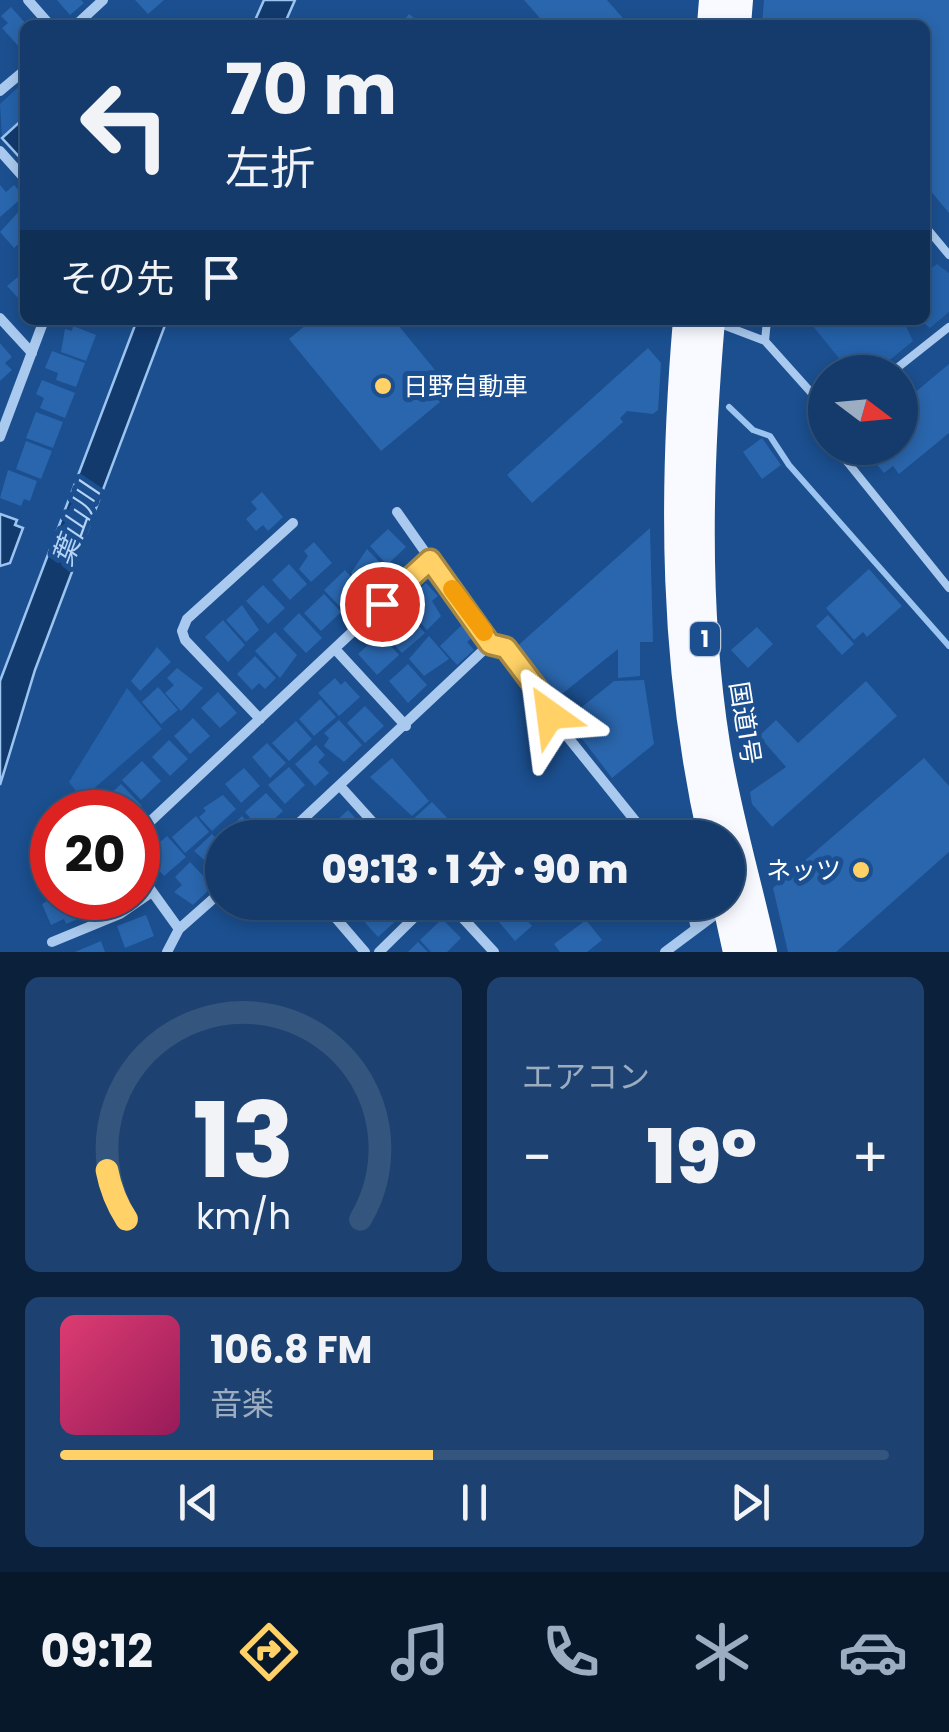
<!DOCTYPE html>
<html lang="ja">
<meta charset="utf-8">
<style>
body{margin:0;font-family:Poppins,"Noto Sans JP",sans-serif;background:#1d4271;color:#f1f3f6;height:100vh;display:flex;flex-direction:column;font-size:38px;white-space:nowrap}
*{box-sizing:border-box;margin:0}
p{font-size:32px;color:#9dadc1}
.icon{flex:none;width:55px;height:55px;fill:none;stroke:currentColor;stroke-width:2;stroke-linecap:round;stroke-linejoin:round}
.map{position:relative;height:952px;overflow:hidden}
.details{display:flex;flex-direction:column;gap:25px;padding:25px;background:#0b203b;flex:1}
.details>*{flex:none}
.top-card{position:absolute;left:20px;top:20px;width:910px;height:305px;border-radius:15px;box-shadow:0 5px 15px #0003,0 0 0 2px #33557e;background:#143b6b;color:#f1f3f6;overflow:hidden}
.needle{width:65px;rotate:106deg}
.buttons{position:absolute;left:808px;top:355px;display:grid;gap:20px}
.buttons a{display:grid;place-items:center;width:110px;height:110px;border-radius:50%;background:#143b6b;box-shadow:0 5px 15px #0003,0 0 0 2px #33557e;font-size:50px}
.speed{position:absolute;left:30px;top:790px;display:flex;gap:20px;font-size:50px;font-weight:700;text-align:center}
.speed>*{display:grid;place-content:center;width:130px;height:130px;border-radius:50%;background:#143b6b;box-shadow:0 5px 15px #0003,0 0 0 2px #33557e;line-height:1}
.speed .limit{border:15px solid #d22;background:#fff;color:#111}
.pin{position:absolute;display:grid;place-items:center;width:85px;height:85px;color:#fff;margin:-42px;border:5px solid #fff;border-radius:50%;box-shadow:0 2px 10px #0007}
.me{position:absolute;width:110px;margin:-55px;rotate:329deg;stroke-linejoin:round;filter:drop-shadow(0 0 8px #0008)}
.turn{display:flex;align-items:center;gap:35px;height:210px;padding:0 40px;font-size:45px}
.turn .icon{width:130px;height:130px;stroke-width:2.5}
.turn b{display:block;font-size:70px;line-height:85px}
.then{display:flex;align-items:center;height:95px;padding:0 40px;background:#0003;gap:20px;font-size:38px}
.big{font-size:75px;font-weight:800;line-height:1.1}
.details .tile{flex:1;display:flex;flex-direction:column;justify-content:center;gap:15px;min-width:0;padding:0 35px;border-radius:15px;background:#1d4271}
.details .dial{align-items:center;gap:0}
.dial svg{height:260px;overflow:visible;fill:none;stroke:#33557e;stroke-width:7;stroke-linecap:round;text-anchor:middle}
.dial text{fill:#f1f3f6;stroke:none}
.song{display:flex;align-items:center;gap:30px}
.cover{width:120px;height:120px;border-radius:15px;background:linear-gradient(135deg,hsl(340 70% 55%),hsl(330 70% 35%))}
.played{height:10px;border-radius:5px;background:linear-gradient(90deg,#ffd166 45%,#33557e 45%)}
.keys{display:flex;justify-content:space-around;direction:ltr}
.heat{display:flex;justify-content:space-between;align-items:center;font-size:55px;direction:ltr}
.details .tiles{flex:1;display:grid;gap:25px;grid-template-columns:1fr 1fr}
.tile:last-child{grid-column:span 2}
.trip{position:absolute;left:205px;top:820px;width:540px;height:100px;border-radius:50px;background:#143b6b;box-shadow:0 5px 15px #0003,0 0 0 2px #33557e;font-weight:800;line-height:100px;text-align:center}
.menu{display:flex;height:160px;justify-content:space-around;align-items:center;background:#08182b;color:#9dadc1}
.menu .icon{width:70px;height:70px}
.menu .on{color:#ffd166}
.menu b{font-size:45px;color:#f1f3f6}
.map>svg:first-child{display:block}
.green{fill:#2461a8}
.water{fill:#123a6d;stroke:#9cc4f0;stroke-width:2.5}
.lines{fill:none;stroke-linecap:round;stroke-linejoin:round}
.stream{stroke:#9cc4f0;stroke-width:6}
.building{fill:#2a66ad}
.service{stroke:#a9c9ee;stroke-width:8}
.minor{stroke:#a9c9ee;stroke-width:10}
.trunk{stroke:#f8faff;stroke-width:28}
.route-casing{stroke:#a68842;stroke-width:25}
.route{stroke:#ffd166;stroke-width:18}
.slow{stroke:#f59e0b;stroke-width:18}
.poi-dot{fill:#ffd166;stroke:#1b4f8f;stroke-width:4}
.labels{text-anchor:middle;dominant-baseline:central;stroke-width:10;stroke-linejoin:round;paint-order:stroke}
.shield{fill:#1b4f8f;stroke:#bbcadd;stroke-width:2.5}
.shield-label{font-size:22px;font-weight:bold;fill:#fff}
.poi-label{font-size:25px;fill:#fff;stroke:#1b4f8f;text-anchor:start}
.street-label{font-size:25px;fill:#fff;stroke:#1b4f8f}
.water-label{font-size:28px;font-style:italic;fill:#b5d3f5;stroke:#1b4f8f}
</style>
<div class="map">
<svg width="949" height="952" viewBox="0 0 949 952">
<rect width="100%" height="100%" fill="#1b4f8f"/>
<path class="green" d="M25,81V117L2,138L0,104Z
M937,264L949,273V312L930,328L920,320H925V273Z
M808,320H903L913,341L875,372H850Z
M127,688L162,729L82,799L69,782Z"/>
<path class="water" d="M264,0H295L284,25H253Z
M25,117V163L2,138Z
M137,320H167L35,670L0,785V681Z
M0,514L17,520L15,525L23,528L10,563L0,566Z"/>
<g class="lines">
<path class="stream" d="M729,407L753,430L770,436L789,465L949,646"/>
</g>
<path class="building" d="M57,0H81L84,3L70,15Z
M135,0H164L148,14Z
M524,0H607L629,25H546Z
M764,0H949V213L925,184V25H762Z
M11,7L27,25L21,49L2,28L8,23L1,16Z
M409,14L423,25H400Z
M0,185L6,192L14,185L24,196L0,217Z
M23,207L25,238L14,248L0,232Z
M25,271V298L21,301L7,286Z
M312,320H394L435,370L428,376L446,397L381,451L289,339Z
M73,326L96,335L86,361L61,352L65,329L72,331Z
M0,343L12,357L5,363L12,370L0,381Z
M648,348L661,363L658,410L653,414L627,411L620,418L623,422L532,503L507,475Z
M52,351L85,363L76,387L56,380L58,373L45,368Z
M949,364V433L899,474L893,466L884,473L863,448H900V405Z
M42,380L75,393L65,418L40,408L44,398L36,394Z
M36,412L63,422L53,448L26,438Z
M762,438L781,465L762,479L743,452Z
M26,441L52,451L41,479L16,469Z
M8,470L37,481L30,501L24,499L21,506L0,498Z
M262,492L283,517L268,531L263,525L256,531L246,519L257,509L251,502Z
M650,528L653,642H640V676L618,678V649L557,698L514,649Z
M388,529L406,547L387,565L370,546Z
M314,542L332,563L311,582L299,569L308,556L304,551Z
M367,549L385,568L375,578L380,583L369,592L351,573Z
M289,564L307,584L290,600L272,580Z
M869,569L902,606L867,637L863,632L854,640L826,608Z
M345,570L365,592L344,611L324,590Z
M426,583L438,596L432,601L441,616L427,630L403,604Z
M263,585L285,608L268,624L246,601Z
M324,594L341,612L321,631L304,613Z
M242,605L259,630L246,642L226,620Z
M299,613L322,638L306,653L283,629Z
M828,615L854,644L842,655L816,626Z
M410,616L425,633L402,653L385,635Z
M223,620L245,645L228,662L205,637Z
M464,623L475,635L467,642L474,650L457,665L440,646Z
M757,627L773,644L748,668L731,650Z
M275,632L297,655L280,678L255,651Z
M380,634L399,655L377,675L358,654Z
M429,636L449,659L424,676L409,659Z
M157,647L171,662L140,691L131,681Z
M255,656L276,678L265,689L259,683L252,690L237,674Z
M408,664L427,685L408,703L389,681Z
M177,668L203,688L181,711L165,693L174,685L167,678Z
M335,678L341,685L345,681L360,697L339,716L318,693Z
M644,680L654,744L612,778L567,719L614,681Z
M866,681L897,716L772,827L752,804L750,792L786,767L759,736L776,720L798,743Z
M158,687L178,710L161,724L142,702Z
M218,692L237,713L220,728L201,708Z
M320,699L336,717L314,736L299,719Z
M365,706L384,726L365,743L347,723Z
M193,718L210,736L190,754L174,736Z
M339,720L362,745L344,762L324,746L329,738L324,733Z
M296,721L312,739L289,761L272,743Z
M169,740L188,759L170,776L152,757Z
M267,743L286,763L270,778L252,757Z
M316,745L325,755L318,762L329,773L315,786L295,764Z
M392,758L429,801L412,816L370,777Z
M924,758L949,786V852L836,952H788L773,888Z
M142,761L161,781L141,800L122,780Z
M289,767L305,785L285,804L268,785Z
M244,768L260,786L241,803L225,784Z
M121,784L142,806L135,812H114L103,801Z
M266,793L283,811L261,831L245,812Z
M223,795L236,809L212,831L199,817L206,811L203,808Z
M432,802L451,822L433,838H424L410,822Z
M348,810L367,831L360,838H339L335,833L339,830L334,823Z
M196,816L209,832L185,853L172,837Z
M242,816L258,833L229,838L224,833Z
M454,825L465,838H441Z
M212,834L222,845L220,874L194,851Z
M167,836L186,857L164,876L145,855Z
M190,862L213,886L193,905L174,892L182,885L175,877Z
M52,863V899L74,898L82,917L66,924L64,919L51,925L42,904L51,899L39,869Z
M96,898H126L99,905Z
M376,902H384L398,919L378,937L360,917Z
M386,902H413L397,916Z
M515,907L532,926L515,941L499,922Z
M146,915L154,936L125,948L117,926Z
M442,919L461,938L447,952H431L420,940Z
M586,920L602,940L587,952H560L554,944Z
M101,941L105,952H75Z
M418,942L428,952H408Z"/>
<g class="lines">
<path class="service" d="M925,226L949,255
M715,322L765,341L825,408
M765,341L767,320
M892,372L949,327
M836,448L949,588
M490,644L506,648L551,709L550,715"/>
<path class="minor" d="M28,0L50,25
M76,25L103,0
M0,91L25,70
M0,151L25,179
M0,318L32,353
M0,437L44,320
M397,512L430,559
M335,649L406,726
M550,715L649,838
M260,719L185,640L182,631L187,619L293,523
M341,787L387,838
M91,809L94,812
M138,833L430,559L490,644L283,838
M138,872L179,929
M322,902L365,952
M448,902L494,952
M691,902L695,925
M52,942L120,914L152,892
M167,952L179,929L222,891
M379,952L430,902
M665,952L724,908"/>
<path class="trunk" d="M711,25L713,0
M737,25L739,0
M687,320C672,496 673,665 712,838
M711,320C699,460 694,605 716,744C727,814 748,883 763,952
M726,902L737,952"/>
</g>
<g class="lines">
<g class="route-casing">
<path id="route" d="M382,604L430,560L490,644L506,648L552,709L550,715"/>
</g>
<use href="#route" class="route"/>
<path class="slow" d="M452,589L484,632"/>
</g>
<g class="poi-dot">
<circle cx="383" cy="386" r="10"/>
<circle cx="861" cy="870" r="10"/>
</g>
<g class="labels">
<rect class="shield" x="690" y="622" width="30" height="34" rx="8"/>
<g class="shield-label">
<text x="705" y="639">1</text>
</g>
<g class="poi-label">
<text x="403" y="386">日野自動車</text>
<text x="841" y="870" text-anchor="end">ネッツ</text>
</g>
<g class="street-label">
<text transform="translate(745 723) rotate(81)">国道1号</text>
</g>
<g class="water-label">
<text transform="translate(76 525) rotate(-70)">葉山川</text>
</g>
</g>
</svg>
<div class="buttons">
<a><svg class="needle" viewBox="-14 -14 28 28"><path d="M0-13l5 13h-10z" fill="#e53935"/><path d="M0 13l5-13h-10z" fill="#9dadc1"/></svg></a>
</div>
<div class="speed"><div class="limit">20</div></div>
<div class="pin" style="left:382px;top:604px;background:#d93025"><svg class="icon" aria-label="arrive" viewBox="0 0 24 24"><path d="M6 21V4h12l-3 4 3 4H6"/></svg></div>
<svg class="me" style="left:550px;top:715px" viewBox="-20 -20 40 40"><path d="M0-17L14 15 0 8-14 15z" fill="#ffd166" stroke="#fff" stroke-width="4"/></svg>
<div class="trip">09:13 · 1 分 · 90 m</div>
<div class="top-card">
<div class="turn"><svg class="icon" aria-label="left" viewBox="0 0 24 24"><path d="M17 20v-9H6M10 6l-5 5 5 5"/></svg><div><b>70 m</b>左折</div></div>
<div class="then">その先<svg class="icon" aria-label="arrive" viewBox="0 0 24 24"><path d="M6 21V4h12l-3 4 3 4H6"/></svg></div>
</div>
</div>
<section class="details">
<div class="tiles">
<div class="tile dial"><svg viewBox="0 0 100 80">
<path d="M14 69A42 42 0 1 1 86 69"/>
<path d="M14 69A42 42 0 0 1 8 54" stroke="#ffd166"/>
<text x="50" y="56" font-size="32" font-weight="700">13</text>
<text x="50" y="72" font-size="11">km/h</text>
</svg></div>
<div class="tile"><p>エアコン</p>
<div class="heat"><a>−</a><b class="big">19°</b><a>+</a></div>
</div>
<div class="tile">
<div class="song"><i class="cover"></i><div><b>106.8 FM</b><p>音楽</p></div></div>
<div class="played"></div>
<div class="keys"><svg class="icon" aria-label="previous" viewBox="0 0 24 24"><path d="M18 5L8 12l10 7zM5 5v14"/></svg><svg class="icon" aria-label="pause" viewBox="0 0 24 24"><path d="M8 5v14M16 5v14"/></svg><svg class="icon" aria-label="next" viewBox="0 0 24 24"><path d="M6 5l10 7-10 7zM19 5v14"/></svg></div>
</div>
</div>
</section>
<nav class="menu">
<b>09:12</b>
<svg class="icon on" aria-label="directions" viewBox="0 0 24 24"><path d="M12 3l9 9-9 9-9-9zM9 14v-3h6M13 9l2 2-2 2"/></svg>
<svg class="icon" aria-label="music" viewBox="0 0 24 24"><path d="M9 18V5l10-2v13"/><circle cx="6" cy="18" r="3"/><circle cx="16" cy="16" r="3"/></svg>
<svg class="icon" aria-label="phone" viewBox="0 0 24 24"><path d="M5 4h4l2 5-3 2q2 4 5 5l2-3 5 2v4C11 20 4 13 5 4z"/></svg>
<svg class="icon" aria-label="climate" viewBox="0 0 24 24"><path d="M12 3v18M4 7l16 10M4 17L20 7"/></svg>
<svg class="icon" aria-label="car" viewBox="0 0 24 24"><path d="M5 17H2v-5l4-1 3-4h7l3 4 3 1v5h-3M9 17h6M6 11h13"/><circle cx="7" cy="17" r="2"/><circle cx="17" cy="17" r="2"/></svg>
</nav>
